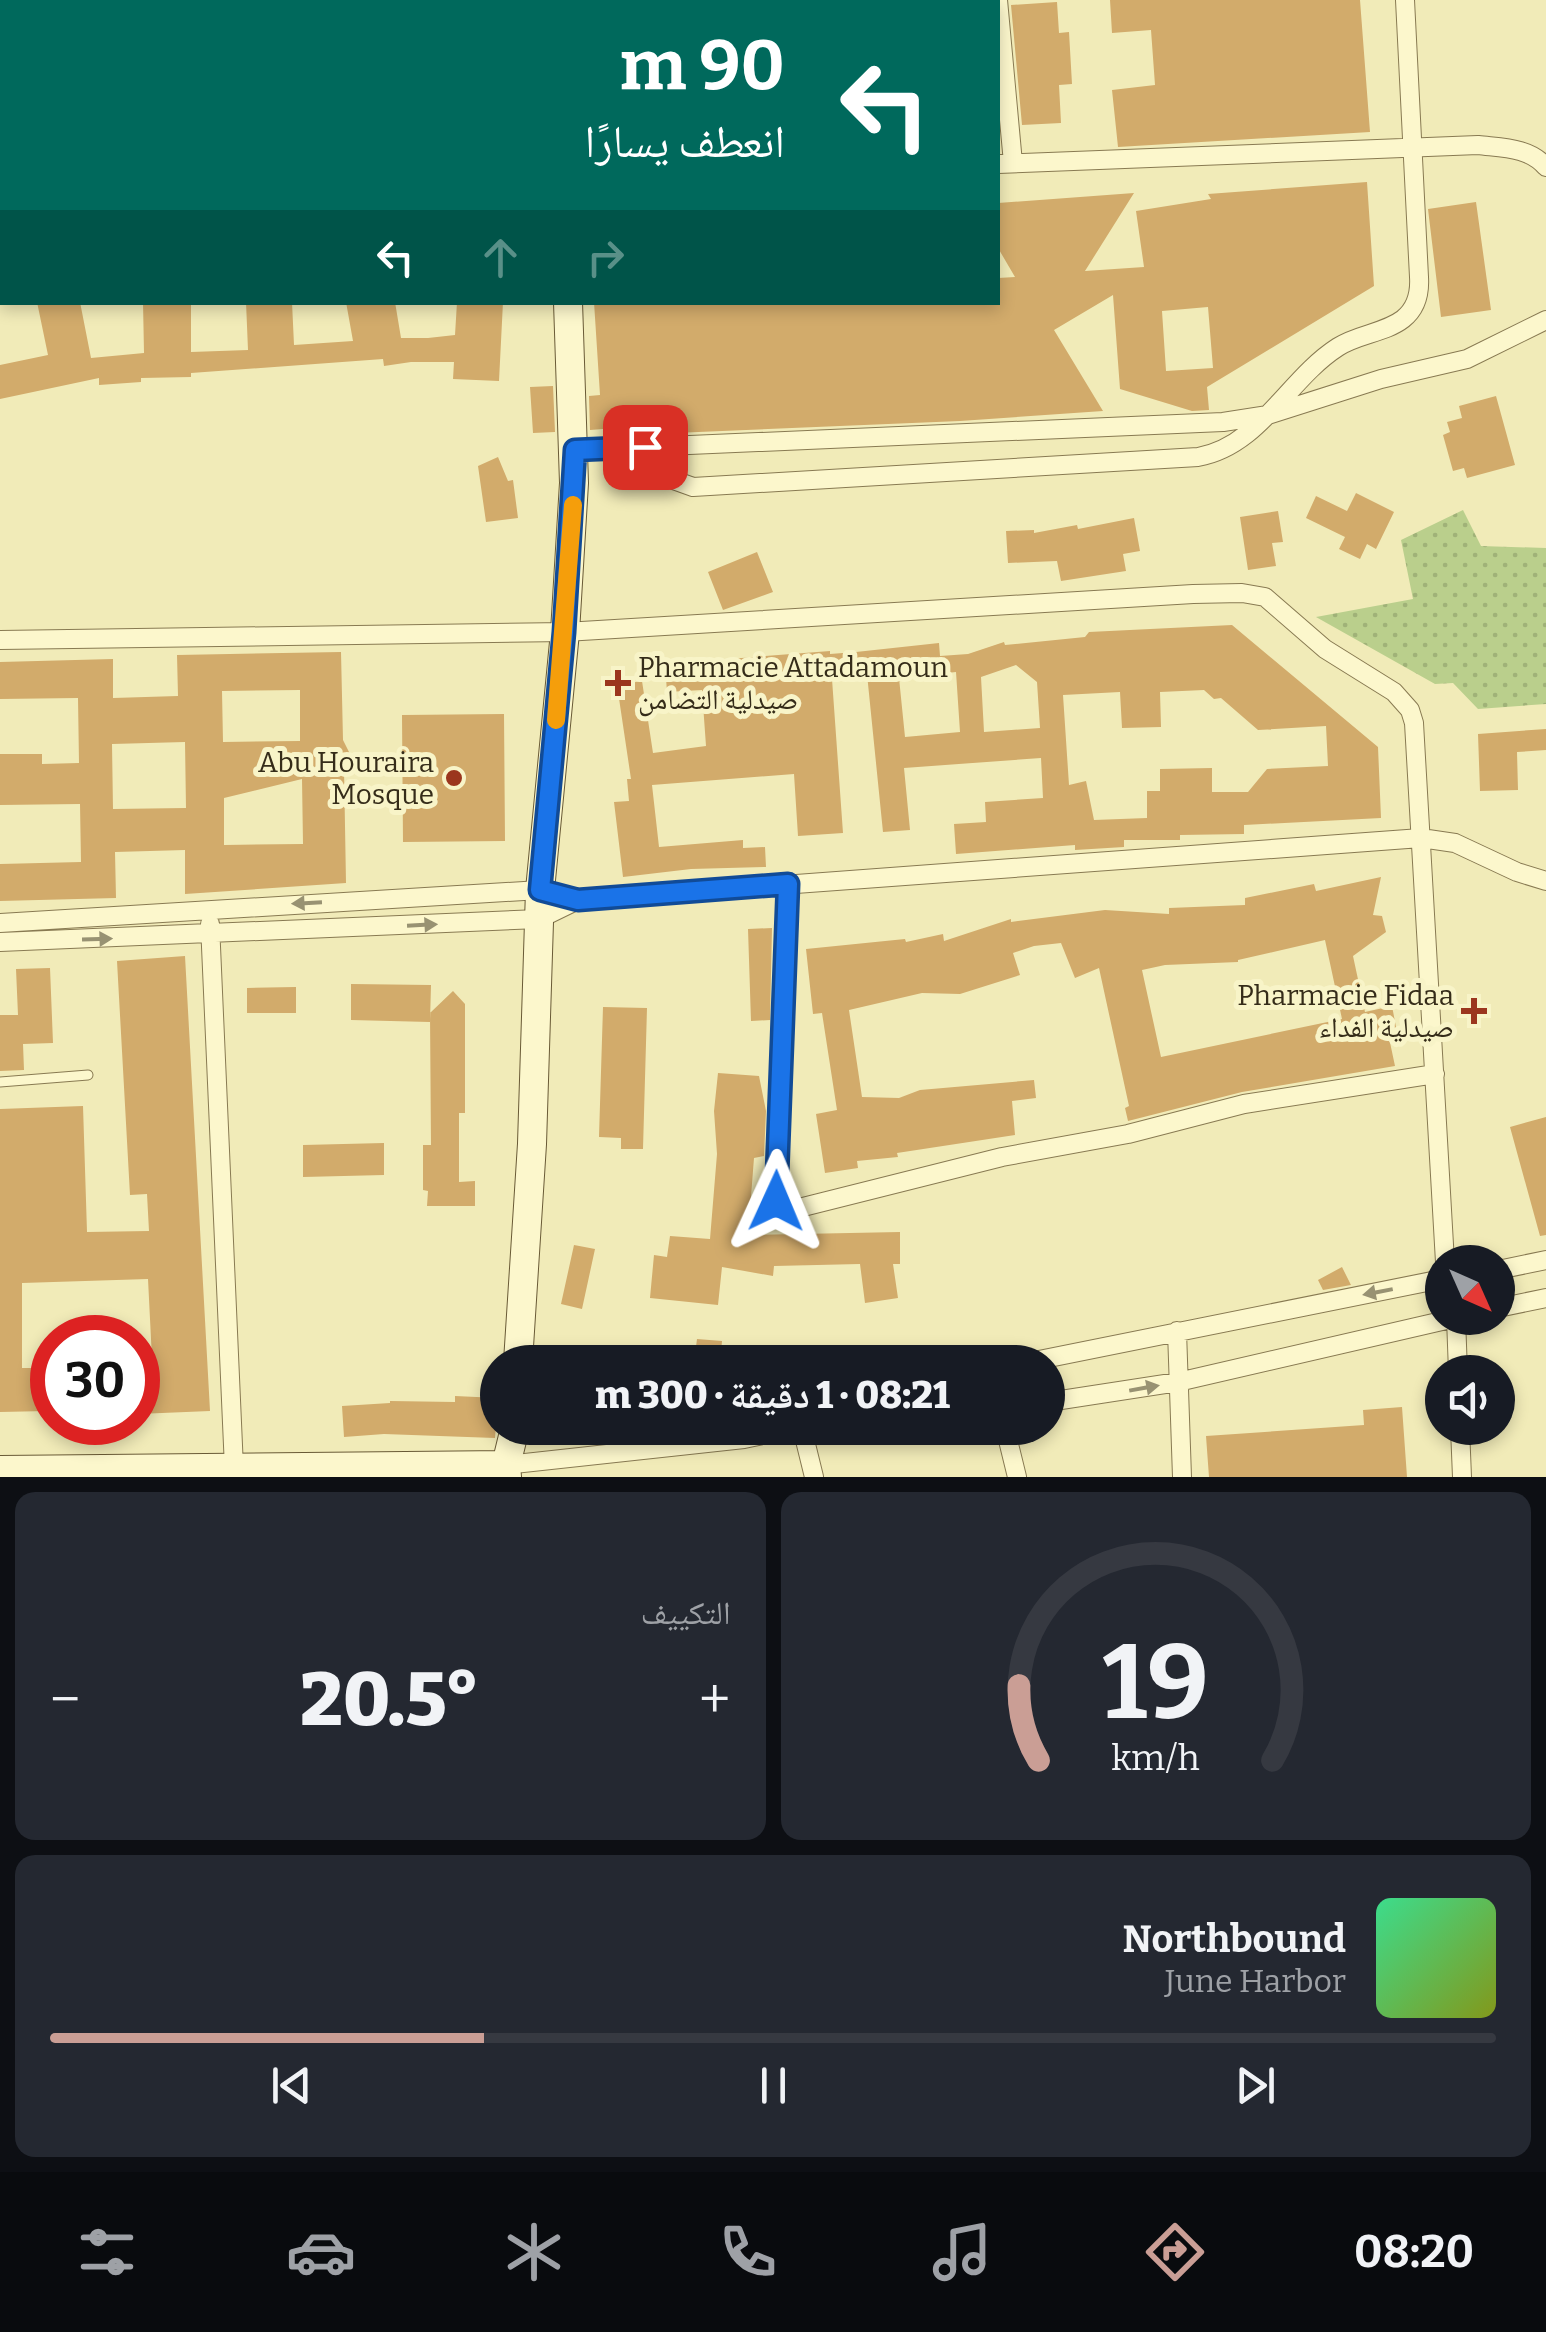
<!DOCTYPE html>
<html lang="ar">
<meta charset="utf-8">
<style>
body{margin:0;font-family:Bitter,"Noto Naskh Arabic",serif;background:#242831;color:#f1f3f6;direction:rtl;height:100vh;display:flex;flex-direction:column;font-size:38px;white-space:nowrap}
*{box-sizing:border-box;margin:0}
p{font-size:32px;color:#9ea1a6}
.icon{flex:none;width:55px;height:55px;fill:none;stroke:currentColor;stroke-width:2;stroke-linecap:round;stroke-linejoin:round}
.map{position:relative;height:1477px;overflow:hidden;direction:ltr}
.sheet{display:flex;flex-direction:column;gap:15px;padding:15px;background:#0d0f14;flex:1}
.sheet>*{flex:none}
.guide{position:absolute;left:0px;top:0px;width:1000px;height:305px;box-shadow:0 5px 15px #0003;direction:rtl;background:#00695c;color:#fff;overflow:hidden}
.needle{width:65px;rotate:135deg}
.buttons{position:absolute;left:1425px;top:1245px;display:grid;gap:20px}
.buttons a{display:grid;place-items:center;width:90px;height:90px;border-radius:50%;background:#171b24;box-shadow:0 5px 15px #0003;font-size:50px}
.speed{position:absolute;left:30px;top:1315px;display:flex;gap:20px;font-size:50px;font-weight:700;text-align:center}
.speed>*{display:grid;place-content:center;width:130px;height:130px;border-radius:50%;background:#171b24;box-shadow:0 5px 15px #0003;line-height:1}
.speed .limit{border:15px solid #d22;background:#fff;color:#111}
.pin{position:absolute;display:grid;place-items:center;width:85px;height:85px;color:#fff;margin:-42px;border-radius:20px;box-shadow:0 5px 15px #0006}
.me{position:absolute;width:110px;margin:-55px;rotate:1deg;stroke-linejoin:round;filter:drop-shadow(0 0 8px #0008)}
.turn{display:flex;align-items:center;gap:35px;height:210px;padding:0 50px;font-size:45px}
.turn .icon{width:130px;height:130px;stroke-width:2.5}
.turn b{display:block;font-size:70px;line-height:85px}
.lanes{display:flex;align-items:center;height:95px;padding:0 50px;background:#0003;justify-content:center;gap:50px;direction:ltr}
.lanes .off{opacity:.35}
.big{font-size:75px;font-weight:800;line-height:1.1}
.sheet .card{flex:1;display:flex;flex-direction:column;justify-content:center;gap:15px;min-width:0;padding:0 35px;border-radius:20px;background:#242831}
.sheet .dial{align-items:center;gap:0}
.dial svg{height:260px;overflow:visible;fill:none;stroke:#363941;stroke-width:7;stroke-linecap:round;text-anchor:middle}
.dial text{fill:#f1f3f6;stroke:none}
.song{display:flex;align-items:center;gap:30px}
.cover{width:120px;height:120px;border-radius:15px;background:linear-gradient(135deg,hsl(150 70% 55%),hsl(70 70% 35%))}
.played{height:10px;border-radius:5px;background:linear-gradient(90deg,#ca9e95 30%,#363941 30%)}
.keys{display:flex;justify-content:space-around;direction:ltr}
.heat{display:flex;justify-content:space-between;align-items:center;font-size:55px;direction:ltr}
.sheet .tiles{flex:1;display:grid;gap:15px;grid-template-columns:1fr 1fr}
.card:last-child{grid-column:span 2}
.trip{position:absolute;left:480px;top:1345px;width:585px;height:100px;border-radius:50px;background:#171b24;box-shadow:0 5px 15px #0003;font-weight:800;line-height:100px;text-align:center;direction:rtl}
.tab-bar{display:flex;height:160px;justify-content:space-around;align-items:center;background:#090b0e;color:#9ea1a6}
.tab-bar .icon{width:70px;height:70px}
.tab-bar .active{color:#ca9e95}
.tab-bar b{font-size:45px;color:#f1f3f6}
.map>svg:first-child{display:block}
.grass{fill:url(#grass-dots)}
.building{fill:#d2ab6b;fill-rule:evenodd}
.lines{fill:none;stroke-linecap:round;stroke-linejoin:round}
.lane-casing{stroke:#887a52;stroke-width:11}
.street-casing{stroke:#887a52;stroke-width:20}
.secondary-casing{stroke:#695a36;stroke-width:30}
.lane{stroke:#fcf7cc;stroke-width:9}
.street{stroke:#fcf7cc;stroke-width:18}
.secondary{stroke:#fcf7cc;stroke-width:28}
.oneway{fill:#989272}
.route-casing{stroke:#114b97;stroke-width:25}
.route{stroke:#1a73e8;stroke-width:18}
.slow{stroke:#f59e0b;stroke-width:18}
.poi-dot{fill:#9b361e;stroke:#f8f4c8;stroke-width:4}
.labels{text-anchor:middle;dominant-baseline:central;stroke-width:10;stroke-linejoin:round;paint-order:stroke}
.poi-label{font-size:28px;fill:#352c19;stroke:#f8f4c8;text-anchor:end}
</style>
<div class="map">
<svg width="1546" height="1477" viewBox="0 0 1546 1477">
<defs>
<pattern id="grass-dots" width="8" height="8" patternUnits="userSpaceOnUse" patternTransform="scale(2.5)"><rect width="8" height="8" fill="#bacf8c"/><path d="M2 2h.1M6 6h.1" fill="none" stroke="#a0b278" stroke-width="1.8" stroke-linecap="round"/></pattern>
</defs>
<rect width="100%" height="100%" fill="#f1ebb8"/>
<path class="grass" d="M1463,510L1481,546L1546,548V704L1478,709L1453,683L1435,684L1316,617L1413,599L1401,540Z"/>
<path class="building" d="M1110,0H1360L1370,132L1118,147L1112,90L1155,85L1151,30L1112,33Z
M1057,2L1059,33L1069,32L1072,84L1059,85L1061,123L1022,125L1011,5Z
M1367,182L1374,286L1207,387L1209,410L1192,411L1120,389L1113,295L1054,330L1103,411L960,421L603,436V429L590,430L589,396L600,395L594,302H998V278L1015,277L998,248V203L1134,193L1085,271L1144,267L1136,211L1211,199L1208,194ZM1208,307L1213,368L1166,371L1162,311Z
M1476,202L1491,310L1441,317L1428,209Z
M37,302H80L91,358L144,353L143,302H191V352L248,350L246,302H292L294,345L353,341L346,302H395L401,338H428L455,335L457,302H503L499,381L453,379L454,362H411L384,366L383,359L191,373V377L141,378V382L99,385V378L0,399V365L48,355Z
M553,386L555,432L533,433L530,387Z
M1496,396L1515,465L1467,478L1464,468L1453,471L1443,435L1450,432L1447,422L1462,418L1459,406Z
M498,457L508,481L513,480L518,518L486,522L478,466Z
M1356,493L1394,512L1376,549L1367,544L1360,559L1339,549L1345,537L1306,518L1316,496L1347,511Z
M1278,511L1283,542L1272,543L1276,566L1248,570L1240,517Z
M1134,518L1140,551L1123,554L1126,571L1061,581L1057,561L1008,563L1006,531L1034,530V533L1077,525L1078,529Z
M757,552L773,592L723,610L708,572Z
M1232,625L1378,747L1381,818L1244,825V834L1180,835V840H1124V847L1075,850V845L956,854L954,824L986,822L985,802L1043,798L1041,758L904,768L910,830L883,832L867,674L832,679L843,833L798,836L794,774L652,785L659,847L743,840V848L765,847L766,867L691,869L623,877L614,802L629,801L627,779H631L617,685L642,681L653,753L706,746L702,690L667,692L665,664L830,651V654L856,652L939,643L940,656L968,654L1004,642L1005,645L1085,637L1089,632ZM1016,665L1037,682L1040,728L984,732L981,677ZM956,672L960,732L905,737L899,678ZM1204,690L1214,699L1221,698L1258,730L1326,726L1328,766L1267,769L1248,792H1212V768L1160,769V791H1147V818L1094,820L1086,781L1069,785L1063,695L1120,692L1122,728L1161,727L1160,692Z
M341,652L343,740L356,766L344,769L346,883L185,894V850L115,852L116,898L0,901V864L81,862L80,804L0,805V754H42V764L79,763L78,698L0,699V662L113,659V698L178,696L177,655ZM300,690V741L223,742L222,691ZM185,742L186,808L113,809L112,744ZM302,779L303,844L224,845V798Z
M504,714L505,841L403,842L402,715Z
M1546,729V750L1517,752L1518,790L1480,791L1478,734Z
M1381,877L1373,915L1382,916L1386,932L1353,956L1365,1012L1392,1006L1396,1027L1388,1033L1395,1066L1242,1092L1128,1121L1125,1108L1129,1106L1099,968L1075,978L1061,943L1034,946L1013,953L1020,975L960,994L922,993L849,1010L862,1097L899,1098L920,1090L1034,1080L1036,1098L1012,1101L1015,1135L897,1153L898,1157L857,1161L858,1168L825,1173L816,1114L837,1110L822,1013L813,1014L806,949L905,939L906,942L943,934L944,941L1011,919V922L1105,910L1169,914V908L1245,905V898L1314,884L1316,891ZM1325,940L1342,1019L1161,1057L1142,970L1165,965L1238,962V960Z
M772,928L770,1020L751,1021L748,929Z
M185,956L210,1411L138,1414V1360L152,1359L148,1279L22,1283V1368H47V1411L0,1412V1109L83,1106L87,1232L149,1231L147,1194L130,1195L117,961Z
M50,968L53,1043L23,1044L24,1070L0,1071V1015H18L16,969Z
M351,984L431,985L430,1022L351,1020Z
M296,987V1013H247V988Z
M453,991L465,1004V1113H459V1182L475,1181V1206H427L428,1191L423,1190V1145H431L430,1013Z
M603,1007L647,1008L643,1149H621V1138L599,1137Z
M718,1073L759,1076L766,1111L764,1156L754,1158L748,1235L900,1232V1264H893L898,1298L865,1303L860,1264L774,1266L773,1276L722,1267L718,1305L650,1298L654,1255L667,1257L670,1236L710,1239L717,1154L714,1111Z
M1546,1117V1235L1540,1236L1510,1127Z
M384,1143V1175L303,1177V1145Z
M574,1245L595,1249L582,1309L561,1304Z
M1342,1267L1351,1285L1323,1290L1318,1280Z
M697,1339L722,1341L720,1362H694Z
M455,1396L498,1398L495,1438L384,1434L344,1437L342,1406L390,1403V1401L455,1402Z
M1402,1407L1407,1477H1209L1206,1436L1364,1425L1363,1410Z"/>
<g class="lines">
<g class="lane-casing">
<path id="lane" d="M0,1082L88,1075"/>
</g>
<g class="street-casing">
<path id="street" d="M998,0L1013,163
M998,164L1478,145C1502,148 1529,147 1546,167
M0,216L2,215
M645,447L668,478L693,487L1198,457C1260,446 1288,379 1338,347C1358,334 1385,333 1403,319C1417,308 1420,293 1419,277L1405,0
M575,450L1223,422L1268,415L1381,379L1467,359L1546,320
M0,640L565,632L1193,594L1242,593L1265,597L1325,649L1394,692L1410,710L1414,723L1445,1262
M788,883L775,1194L779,1207L799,1208L1002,1157L1128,1134L1244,1104L1435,1074
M0,923L540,890L578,900L1421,838L1455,843L1517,872L1546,881
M210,924L234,1468
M0,942L539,919L578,900
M1498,1270L1546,1260
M1498,1308L1546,1298
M1456,1318L1458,1372
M1177,1331L1182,1477
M1029,1362L1442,1279
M1048,1402L1178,1382L1455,1318
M802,1428L814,1477
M1005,1428L1017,1477
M1460,1428L1462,1477
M506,1465L744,1439L795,1428"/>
</g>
<g class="secondary-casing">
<path id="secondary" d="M549,0V2
M518,1362L532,1144L540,890L565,632L574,483L568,302
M0,1470L506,1465
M507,1477L506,1465L515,1428"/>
</g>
<use href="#lane" class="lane"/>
<use href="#street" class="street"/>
<use href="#secondary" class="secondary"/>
</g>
<defs><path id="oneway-solid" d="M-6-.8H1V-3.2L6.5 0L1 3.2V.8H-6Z" transform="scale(2.5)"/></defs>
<g class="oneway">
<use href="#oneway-solid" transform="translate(307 903) rotate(177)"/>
<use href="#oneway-solid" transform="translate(422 925) rotate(-3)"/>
<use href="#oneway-solid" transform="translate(97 939) rotate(-2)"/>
<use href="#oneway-solid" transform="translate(1378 1292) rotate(169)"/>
<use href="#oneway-solid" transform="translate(1144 1388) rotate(-10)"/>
</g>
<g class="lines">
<g class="route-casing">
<path id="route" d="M645,447L575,450L564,632L540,890L578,900L788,884L776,1201"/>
</g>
<use href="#route" class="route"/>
<path class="slow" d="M556,720L573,505"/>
</g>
<g class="poi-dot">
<path d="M613 668h10v10h10v10h-10v10h-10v-10h-10v-10h10z"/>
<circle cx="454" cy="778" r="10"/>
<path d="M1469 996h10v10h10v10h-10v10h-10v-10h-10v-10h10z"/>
</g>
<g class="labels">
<g class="poi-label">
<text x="638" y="667" text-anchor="start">Pharmacie Attadamoun<tspan x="638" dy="32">صيدلية التضامن</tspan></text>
<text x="434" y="762">Abu Houraira<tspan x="434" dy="32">Mosque</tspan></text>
<text x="1454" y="995">Pharmacie Fidaa<tspan x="1454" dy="32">صيدلية الفداء</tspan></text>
</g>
</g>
</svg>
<div class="buttons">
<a><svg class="needle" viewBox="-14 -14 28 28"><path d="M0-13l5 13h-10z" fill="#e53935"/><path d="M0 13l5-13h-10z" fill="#9ea1a6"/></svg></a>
<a><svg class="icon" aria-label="sound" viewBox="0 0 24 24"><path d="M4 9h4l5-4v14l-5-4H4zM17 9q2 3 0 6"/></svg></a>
</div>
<div class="speed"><div class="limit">30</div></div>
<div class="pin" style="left:645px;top:447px;background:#d93025"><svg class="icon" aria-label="arrive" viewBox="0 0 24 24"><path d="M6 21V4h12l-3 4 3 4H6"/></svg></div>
<svg class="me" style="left:776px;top:1201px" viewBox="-20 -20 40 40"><path d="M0-17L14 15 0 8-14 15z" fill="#1a73e8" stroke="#fff" stroke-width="4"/></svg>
<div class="trip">08:21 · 1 دقيقة · 300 m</div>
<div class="guide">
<div class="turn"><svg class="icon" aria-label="left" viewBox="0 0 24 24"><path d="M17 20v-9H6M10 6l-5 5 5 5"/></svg><div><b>90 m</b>انعطف يسارًا</div></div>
<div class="lanes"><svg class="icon" aria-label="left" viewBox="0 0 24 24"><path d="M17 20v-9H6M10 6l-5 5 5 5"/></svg><svg class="icon off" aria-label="ahead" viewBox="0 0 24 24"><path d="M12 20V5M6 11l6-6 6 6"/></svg><svg class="icon off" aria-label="right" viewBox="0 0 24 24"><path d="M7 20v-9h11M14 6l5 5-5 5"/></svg></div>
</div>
</div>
<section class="sheet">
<div class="tiles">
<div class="card dial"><svg viewBox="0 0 100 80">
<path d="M14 69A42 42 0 1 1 86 69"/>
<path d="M14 69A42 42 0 0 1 8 46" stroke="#ca9e95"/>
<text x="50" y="56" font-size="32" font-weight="700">19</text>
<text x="50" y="72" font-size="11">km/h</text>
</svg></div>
<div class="card"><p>التكييف</p>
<div class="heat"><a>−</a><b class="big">20.5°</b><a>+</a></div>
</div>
<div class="card">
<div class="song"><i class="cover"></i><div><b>Northbound</b><p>June Harbor</p></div></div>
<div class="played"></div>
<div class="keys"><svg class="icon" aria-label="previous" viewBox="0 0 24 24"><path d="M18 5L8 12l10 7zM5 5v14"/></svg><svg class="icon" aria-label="pause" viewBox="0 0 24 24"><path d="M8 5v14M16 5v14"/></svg><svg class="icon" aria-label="next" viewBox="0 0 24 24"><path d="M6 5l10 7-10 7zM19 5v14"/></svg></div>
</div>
</div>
</section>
<nav class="tab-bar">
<b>08:20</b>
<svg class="icon active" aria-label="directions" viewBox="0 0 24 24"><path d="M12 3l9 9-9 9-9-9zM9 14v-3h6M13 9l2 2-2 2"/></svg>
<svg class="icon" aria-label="music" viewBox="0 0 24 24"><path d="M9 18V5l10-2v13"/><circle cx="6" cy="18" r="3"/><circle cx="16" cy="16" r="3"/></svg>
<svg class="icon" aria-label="phone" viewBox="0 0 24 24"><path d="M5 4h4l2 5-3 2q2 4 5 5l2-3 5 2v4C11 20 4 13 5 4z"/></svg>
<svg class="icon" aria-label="climate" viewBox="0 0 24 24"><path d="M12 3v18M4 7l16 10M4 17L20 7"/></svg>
<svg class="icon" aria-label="car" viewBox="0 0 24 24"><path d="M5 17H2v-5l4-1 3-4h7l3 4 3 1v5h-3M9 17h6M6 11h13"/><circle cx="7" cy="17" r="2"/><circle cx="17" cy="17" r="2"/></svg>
<svg class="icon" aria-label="filters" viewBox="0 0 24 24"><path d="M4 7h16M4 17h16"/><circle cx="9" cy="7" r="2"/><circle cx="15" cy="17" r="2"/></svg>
</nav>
